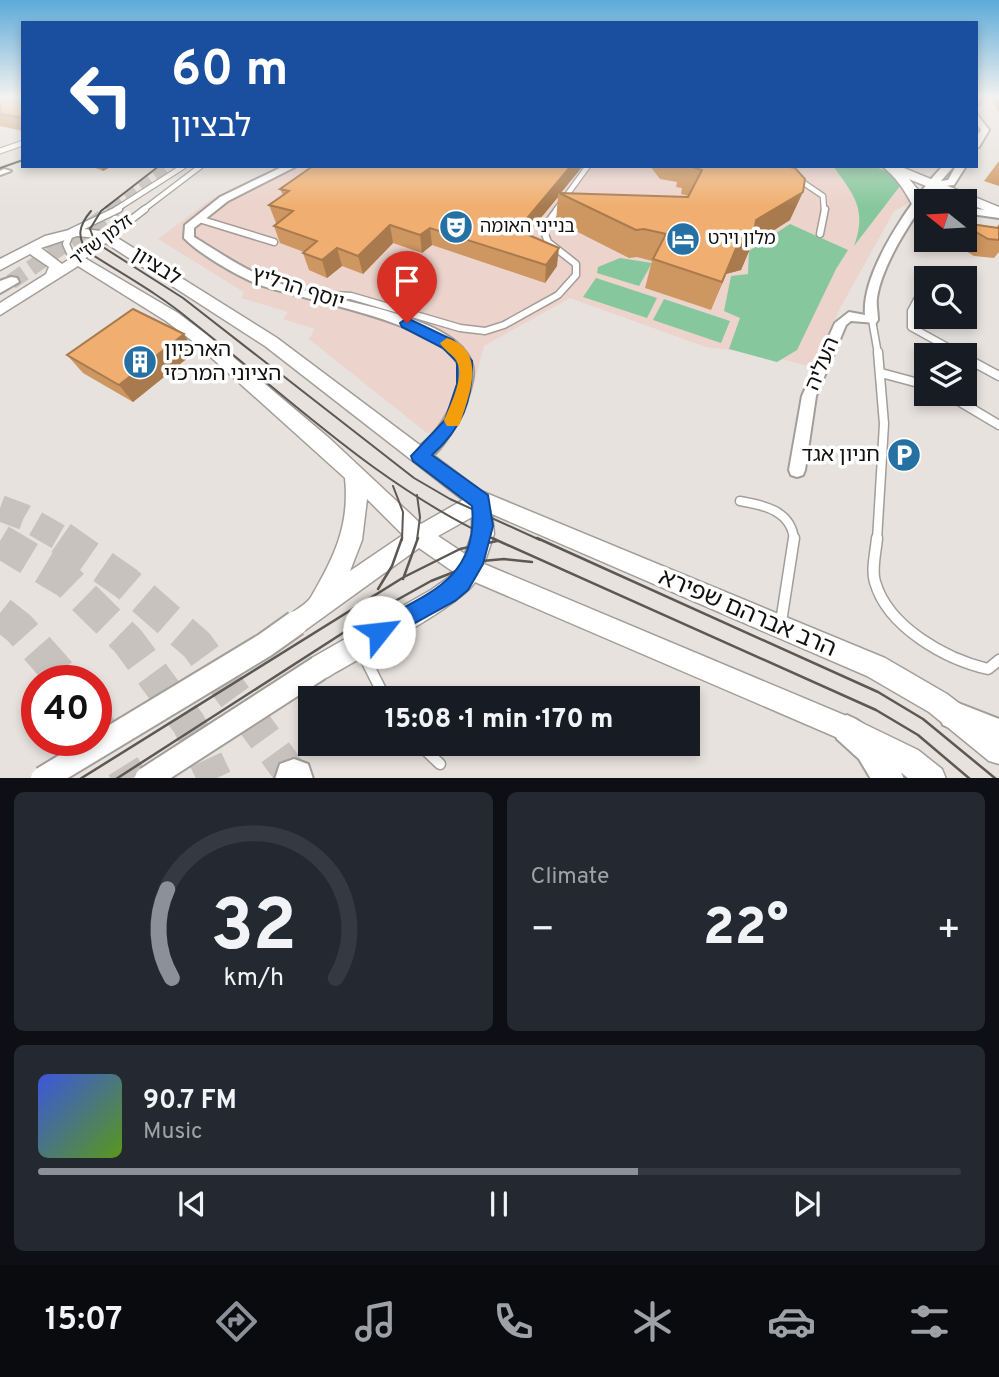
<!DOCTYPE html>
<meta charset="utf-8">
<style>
body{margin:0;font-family:Overpass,"Noto Sans Hebrew",sans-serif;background:#242831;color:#f1f3f6;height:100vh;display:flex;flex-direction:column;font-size:26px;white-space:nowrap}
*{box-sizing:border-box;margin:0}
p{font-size:23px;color:#9ea1a6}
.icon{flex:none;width:38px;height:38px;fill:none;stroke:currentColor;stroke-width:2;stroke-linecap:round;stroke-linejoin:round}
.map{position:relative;height:778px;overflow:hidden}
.side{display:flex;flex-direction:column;gap:14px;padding:14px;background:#0d0f14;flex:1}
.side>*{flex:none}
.top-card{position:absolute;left:21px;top:21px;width:957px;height:147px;border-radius:0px;box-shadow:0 4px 10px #0003;background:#1a4fa0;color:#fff;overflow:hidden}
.needle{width:46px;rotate:288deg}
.fabs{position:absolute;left:914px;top:189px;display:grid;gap:14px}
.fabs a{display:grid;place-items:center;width:63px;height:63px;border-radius:0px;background:#171b24;box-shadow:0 4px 10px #0003;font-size:35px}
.speed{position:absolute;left:21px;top:665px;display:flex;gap:14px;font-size:35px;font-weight:700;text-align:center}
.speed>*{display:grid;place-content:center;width:91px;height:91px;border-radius:50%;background:#171b24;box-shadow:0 4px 10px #0003;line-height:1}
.speed .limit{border:10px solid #d22;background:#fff;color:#111}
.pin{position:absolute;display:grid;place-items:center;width:60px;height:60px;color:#fff;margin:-72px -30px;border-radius:50% 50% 50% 0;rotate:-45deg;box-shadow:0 0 7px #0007}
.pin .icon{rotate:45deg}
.me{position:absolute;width:77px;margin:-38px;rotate:61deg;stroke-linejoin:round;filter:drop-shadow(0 0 5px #0008)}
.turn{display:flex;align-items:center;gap:24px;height:147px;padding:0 35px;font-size:32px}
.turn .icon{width:91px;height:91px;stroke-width:2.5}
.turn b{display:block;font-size:49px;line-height:60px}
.big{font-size:52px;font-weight:800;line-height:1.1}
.side .card{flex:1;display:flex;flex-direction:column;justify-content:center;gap:10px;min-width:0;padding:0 24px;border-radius:10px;background:#242831}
.side .dial{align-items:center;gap:0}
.dial svg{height:182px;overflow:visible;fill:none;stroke:#363941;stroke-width:7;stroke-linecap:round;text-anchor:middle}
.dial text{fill:#f1f3f6;stroke:none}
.song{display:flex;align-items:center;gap:21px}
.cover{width:84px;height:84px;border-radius:10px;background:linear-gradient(135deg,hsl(230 70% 55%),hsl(90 70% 35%))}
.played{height:7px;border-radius:4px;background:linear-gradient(90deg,#8c9099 65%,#363941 65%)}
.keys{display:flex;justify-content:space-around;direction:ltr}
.heat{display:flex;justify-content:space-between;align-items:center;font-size:38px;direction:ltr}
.side .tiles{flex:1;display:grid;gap:14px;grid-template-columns:1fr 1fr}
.card:last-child{grid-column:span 2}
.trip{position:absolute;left:298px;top:686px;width:402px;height:70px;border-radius:0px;background:#171b24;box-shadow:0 4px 10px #0003;font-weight:800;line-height:70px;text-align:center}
.menu{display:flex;height:112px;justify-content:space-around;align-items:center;background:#090b0e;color:#9ea1a6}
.menu .icon{width:49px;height:49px}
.menu .current{color:#8c9099}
.menu b{font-size:32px;color:#f1f3f6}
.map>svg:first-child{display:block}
.commercial{fill:#ecd3cb}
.green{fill:#86c79d}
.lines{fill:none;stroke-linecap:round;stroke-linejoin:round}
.secondary-tunnel-far1{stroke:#c7c2be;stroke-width:12;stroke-dasharray:12 6;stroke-linecap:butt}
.secondary-tunnel{stroke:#c7c2be;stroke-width:16;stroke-dasharray:16 8;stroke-linecap:butt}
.motorway-tunnel-far1{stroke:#c7c2be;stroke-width:26;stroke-dasharray:26 13;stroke-linecap:butt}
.motorway-tunnel{stroke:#c7c2be;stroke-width:34;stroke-dasharray:34 17;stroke-linecap:butt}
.service-far3-casing{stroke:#a39e99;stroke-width:7}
.service-far2-casing{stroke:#a39e99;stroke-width:9}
.service-far1-casing{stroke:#a39e99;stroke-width:11}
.service-casing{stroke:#a39e99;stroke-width:13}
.pedestrian-casing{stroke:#a39e99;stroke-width:4}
.minor-casing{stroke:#a39e99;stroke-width:4}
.tertiary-casing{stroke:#a39e99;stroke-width:3}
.secondary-casing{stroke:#a39e99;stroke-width:4}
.motorway-casing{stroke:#a39e99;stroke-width:4}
.service-far3{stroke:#fff;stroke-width:4.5}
.service-far2{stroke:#fff;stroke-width:6}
.service-far1{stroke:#fff;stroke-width:8}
.service{stroke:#fff;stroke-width:10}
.pedestrian{fill:#fff;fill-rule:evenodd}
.minor{fill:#fff;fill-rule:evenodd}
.tertiary{fill:#fff;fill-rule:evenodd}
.secondary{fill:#fff;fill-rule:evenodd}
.motorway{fill:#fff;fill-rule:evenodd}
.tram-far1{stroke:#5b5855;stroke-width:2}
.tram{stroke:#5b5855;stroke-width:2.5}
.tertiary-bridge-casing{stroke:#a39e99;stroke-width:28;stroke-linecap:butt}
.tertiary-bridge{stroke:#fff;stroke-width:24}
.wall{fill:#ce9660}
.shaded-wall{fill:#a87a4e}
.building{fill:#f0af70;stroke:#a87a4e;stroke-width:2}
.route{fill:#1a73e8;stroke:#114b97;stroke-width:2}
.slow{fill:#f59e0b}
.labels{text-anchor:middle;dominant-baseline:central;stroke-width:7;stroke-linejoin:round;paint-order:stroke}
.far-poi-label{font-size:18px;fill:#12100e;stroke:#fff;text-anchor:start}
.far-street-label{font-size:18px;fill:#12100e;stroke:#fff}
.street-label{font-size:21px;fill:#12100e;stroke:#fff}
.poi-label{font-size:21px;fill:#12100e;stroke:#fff;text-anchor:start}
.near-street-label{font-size:24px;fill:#12100e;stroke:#fff}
</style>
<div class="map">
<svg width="999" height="779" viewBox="0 0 999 779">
<rect width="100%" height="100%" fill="#e7e2dd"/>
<path class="commercial" d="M271,166H888L913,191L911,202L894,211L839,310L819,369L763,354L706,347L570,298L484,346L471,395L434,434L427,433L309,339L315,329L283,319L288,312L241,298L244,292L158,239L210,200L271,171L273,168Z"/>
<path class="green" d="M833,166C858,166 887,160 900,186L854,246C867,210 855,196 833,166Z
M790,224L848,250L836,269L797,350L777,362L729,349L740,318L724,311L731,276L748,274L749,251Z
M620,258L652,263L639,286L597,273L598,267Z
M596,278L657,298L647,318L583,297Z
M664,299L730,321L721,343L653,320Z"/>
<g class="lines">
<path class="secondary-tunnel-far1" d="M113,210L171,166"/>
<path class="secondary-tunnel" d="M11,282L115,209"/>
<path class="motorway-tunnel-far1" d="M0,508L24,517L64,540"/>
<path class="motorway-tunnel" d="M61,538L126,583L197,645L294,778
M0,541L68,582L128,641L189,724L215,779
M0,613L19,628L66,681
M96,723L131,779"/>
<g class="service-far3-casing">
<path id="service-far3" d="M0,151L23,143
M798,179L823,196L824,210
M115,210L184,166
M143,210L201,166
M556,210L588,166"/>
</g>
<g class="service-far2-casing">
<path id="service-far2" d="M119,209L71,232L66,244L70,253L78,260L145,209
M199,219L274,242
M820,234L825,209
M928,278L932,271
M926,283L911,311V327L960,354
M322,299L333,295L351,296L460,328L485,331L504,325L558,295L576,275V264L548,242L543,229L558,209
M872,320L878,354"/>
</g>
<g class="service-far1-casing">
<path id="service-far1" d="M957,352L962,355
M964,357L999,376
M881,373L926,385
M947,394L999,425
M740,501C764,505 792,511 794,540
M877,540L884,424L878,352"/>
</g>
<g class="service-casing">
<path id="service" d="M877,538C876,551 871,570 875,582C888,627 945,659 988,669L999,660
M781,622L794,538
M360,648L385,698
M419,744L440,764"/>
</g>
<g class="pedestrian-casing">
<path id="pedestrian" d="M4,169L11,171L0,175V171Z"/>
</g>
<g class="minor-casing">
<path id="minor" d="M976,113L989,130L979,147L976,148V137L981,130L976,123Z
M284,166H297L228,201L194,228V237C223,255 251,274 284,285C332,300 419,311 456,342C464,348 472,359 473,369C476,391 440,470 415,461L412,456C417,447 427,441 434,433C447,418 458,395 460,375C464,326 297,299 260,285C237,276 201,255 184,238L185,225L220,197Z
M943,166H954L941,181L948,180L956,166H966L954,185L936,187C915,214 882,263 877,298C876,305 878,313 878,320L876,323L851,321L846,325L816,396L805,470L803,475L797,477L791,475L789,470L802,396L835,323L849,312L865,315C861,270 915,195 943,166Z
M964,207L999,212V218L964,213Z"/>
</g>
<g class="tertiary-casing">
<path id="tertiary" d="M882,166H899L999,207V216L909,179L919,191L923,203L921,206H913C904,189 896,177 882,166Z
M77,228L108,232L277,338L481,491L885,658L947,694L999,734V764L989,761L929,712L867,676L492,514L494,534L484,564L856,720L918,750L942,769L946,779H909L898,770L838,738L475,582C459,607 359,658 328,677L319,680L310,677L307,668L310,659L431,590L455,573L419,548L304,631L296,635L288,631L284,623C290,610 304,608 311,597C334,558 350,525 345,478L195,343L166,321L78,266L0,315V303L46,274L49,267L30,254L0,270V259L45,236ZM77,236L98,238L265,346L463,500L421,524L329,438L207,335L178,313L83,257H73L62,264L41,248ZM367,499L403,535L350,571L362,540ZM472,517V534L465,554L438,536Z"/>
</g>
<g class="secondary-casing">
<path id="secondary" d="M11,277L17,278L19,282L0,293V281Z
M953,701L999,719V749L943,725L939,715L943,705Z
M847,715C873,725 893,753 904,779H871L859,759L837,739L833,729L837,719Z"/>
</g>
<g class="motorway-casing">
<path id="motorway" d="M294,759L308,764L313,779H275L280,764Z"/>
</g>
<use href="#service-far3" class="service-far3"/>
<use href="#service-far2" class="service-far2"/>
<use href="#service-far1" class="service-far1"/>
<use href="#service" class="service"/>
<use href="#pedestrian" class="pedestrian"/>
<use href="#minor" class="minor"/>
<use href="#tertiary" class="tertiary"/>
<use href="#secondary" class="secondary"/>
<use href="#motorway" class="motorway"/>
<path class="tram-far1" d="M159,166L101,211L90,229L95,242L183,298L414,478L450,499L540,540
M0,168L23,160
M91,211C79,225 76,237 88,252C122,274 159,294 190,320C288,397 381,488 496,540
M393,486L403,512L402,540
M417,495L420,517L417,540"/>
<path class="tram" d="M492,538L876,710L918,735L970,779
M537,538L878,692L923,719L996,779
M403,579L418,538
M378,589L392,566L402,538
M80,779L404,577L460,549L497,541
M116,779L377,611L431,581L482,561L504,559L532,562"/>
<g class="tertiary-bridge-casing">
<path id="tertiary-bridge" d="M43,779L265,645L296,623
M147,779L319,668"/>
</g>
<use href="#tertiary-bridge" class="tertiary-bridge"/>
</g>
<path class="wall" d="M0,98H23V131L0,126Z
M991,98H999V112Z
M999,161V186L984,181Z
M90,166H112L103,171Z
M650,166H785L790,220L752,244L741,270L726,274L711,310L645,288L652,261L637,257L629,258L556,221L558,197L527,235L557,266L545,283L432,245L422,253L393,243L363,274L342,266L327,278L309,270L303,253L304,252L280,243L274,226L277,223H276L269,205L283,195L280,189L688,197L689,196L681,194L682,188L676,187L677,182L660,179Z
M964,223L996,228L999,224V252L994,258L974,256L948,240H964Z
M195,352L133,402L83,373L67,355Z"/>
<path class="shaded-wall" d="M100,166H112L103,171Z
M571,166H583L560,194L559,193L558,197L516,248L517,230Z
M803,192L790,220L752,244L741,270L726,274L711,310L737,246L756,220Z
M390,225L393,243L363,274L358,256Z
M430,228L432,245L422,253L420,235Z
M337,248L342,266L327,278L322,260Z
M559,248L557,266L545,283L546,265Z
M184,334L195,352L133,402L119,385Z"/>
<path class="building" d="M0,98H23V118L0,114Z
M976,98L981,103L976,108Z
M313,166H571L517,230L559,248L546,265L430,228L420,235L390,225L358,256L337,248L322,260L303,253L317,241L274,226L293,211L269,205L289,191L280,189Z
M689,166H785L795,168L805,179L803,192L756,220L753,241L737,246L722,282L653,259L666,234L644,229L636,230L559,193L688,197L702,170Z
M964,223L998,228L999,227V240L988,239L964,225Z
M133,309L184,334L119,385L67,355Z"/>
<linearGradient id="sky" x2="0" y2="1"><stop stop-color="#5caad8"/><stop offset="0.47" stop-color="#f4f2f0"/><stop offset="1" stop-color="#f4f2f0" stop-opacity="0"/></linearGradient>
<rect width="999" height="207" fill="url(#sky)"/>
<path class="route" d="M407,318L453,340L472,361C473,401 462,428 432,455L488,495L493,526L483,564L468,590L455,601L379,643L371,640L368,632L371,625C426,594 479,580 472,506L413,461L411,456L445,420L457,384V362L443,348L402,327L400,323Z"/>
<path class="slow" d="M447,338C487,351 470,393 461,421L458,426H447L444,421C450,405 466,376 456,360C452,354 444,350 440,343Z"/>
<defs>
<g id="theatre-disc" transform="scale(1.75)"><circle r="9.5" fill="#2571a4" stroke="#fff"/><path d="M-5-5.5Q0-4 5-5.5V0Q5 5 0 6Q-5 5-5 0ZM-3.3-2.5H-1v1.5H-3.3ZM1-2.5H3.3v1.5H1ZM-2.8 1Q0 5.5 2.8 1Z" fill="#fff"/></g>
<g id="hotel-disc" transform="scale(1.75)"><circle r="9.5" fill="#2571a4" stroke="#fff"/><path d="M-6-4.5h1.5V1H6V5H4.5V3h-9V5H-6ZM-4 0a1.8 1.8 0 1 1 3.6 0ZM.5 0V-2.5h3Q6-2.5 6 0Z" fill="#fff"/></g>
<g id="building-disc" transform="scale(1.75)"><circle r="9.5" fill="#2571a4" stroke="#fff"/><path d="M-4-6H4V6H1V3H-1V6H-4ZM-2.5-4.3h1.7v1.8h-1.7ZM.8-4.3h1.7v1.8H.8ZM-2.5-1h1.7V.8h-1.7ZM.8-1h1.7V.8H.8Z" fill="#fff"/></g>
<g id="parking-disc" transform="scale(1.75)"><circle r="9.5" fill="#2571a4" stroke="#fff"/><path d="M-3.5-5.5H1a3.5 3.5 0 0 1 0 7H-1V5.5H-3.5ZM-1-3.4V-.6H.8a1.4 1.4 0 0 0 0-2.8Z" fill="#fff"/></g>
</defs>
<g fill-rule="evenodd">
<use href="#theatre-disc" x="456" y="227"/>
<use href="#hotel-disc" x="683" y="239"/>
<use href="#building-disc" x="140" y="362"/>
<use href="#parking-disc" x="904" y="455"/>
</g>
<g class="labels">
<g class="far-poi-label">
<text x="480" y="227">בנייני האומה</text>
<text x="708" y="239">מלון וירט</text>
</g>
<g class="far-street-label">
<text transform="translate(102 241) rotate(-37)">זלמן שז"ר</text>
</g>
<g class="street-label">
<text transform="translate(156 267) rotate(32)">לבציון</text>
<text transform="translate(298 289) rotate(18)">יוסף הרליץ</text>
<text transform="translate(823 364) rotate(-67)">העליה</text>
</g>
<g class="poi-label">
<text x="164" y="350">הארכיון<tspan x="164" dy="24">הציוני המרכזי</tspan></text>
<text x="880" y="455" text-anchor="end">חניון אגד</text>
</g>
<g class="near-street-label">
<text transform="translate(747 614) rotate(23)">הרב אברהם שפירא</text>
</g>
</g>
</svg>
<div class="fabs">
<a><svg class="needle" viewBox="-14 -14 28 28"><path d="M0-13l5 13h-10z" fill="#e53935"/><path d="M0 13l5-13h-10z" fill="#9ea1a6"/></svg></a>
<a><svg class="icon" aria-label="search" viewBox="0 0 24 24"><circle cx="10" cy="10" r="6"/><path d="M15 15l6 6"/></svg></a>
<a><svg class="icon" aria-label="layers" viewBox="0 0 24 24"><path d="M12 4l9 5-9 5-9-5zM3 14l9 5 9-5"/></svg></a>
</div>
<div class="speed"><div class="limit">40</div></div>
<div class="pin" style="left:407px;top:323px;background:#d93025"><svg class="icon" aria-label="arrive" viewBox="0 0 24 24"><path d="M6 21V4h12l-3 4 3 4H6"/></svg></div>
<svg class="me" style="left:379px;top:632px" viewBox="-20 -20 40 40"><circle r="19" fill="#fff"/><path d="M0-13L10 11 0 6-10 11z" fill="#1a73e8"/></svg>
<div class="trip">15:08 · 1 min · 170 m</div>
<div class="top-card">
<div class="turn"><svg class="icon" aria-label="left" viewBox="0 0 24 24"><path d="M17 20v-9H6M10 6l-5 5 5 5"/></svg><div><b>60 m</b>לבציון</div></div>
</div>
</div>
<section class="side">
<div class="tiles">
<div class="card dial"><svg viewBox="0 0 100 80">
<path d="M14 69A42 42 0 1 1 86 69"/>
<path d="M14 69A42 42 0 0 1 12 30" stroke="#8c9099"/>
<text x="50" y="56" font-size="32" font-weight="700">32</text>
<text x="50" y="72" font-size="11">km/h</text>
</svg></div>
<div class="card"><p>Climate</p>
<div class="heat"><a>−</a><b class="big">22°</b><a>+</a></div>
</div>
<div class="card">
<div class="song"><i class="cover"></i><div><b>90.7 FM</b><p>Music</p></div></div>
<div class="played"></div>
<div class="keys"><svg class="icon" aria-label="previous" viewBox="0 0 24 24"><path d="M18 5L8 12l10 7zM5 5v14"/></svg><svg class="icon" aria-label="pause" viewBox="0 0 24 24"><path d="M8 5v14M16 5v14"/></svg><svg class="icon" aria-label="next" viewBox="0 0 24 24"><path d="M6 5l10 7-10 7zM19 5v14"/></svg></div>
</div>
</div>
</section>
<nav class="menu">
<b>15:07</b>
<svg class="icon current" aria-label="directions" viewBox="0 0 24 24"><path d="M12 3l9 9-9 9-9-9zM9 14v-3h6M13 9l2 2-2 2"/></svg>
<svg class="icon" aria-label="music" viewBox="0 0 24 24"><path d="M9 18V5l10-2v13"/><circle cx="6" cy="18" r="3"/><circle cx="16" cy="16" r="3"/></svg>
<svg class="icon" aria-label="phone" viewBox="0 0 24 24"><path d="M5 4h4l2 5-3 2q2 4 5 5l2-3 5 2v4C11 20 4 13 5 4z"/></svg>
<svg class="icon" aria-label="climate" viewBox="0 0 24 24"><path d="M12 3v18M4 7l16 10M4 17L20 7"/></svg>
<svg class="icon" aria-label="car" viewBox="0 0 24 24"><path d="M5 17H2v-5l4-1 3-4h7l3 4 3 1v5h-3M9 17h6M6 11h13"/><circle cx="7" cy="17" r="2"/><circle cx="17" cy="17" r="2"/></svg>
<svg class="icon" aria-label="filters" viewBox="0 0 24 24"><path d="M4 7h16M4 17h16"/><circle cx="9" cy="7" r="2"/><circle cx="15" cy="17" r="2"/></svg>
</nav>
